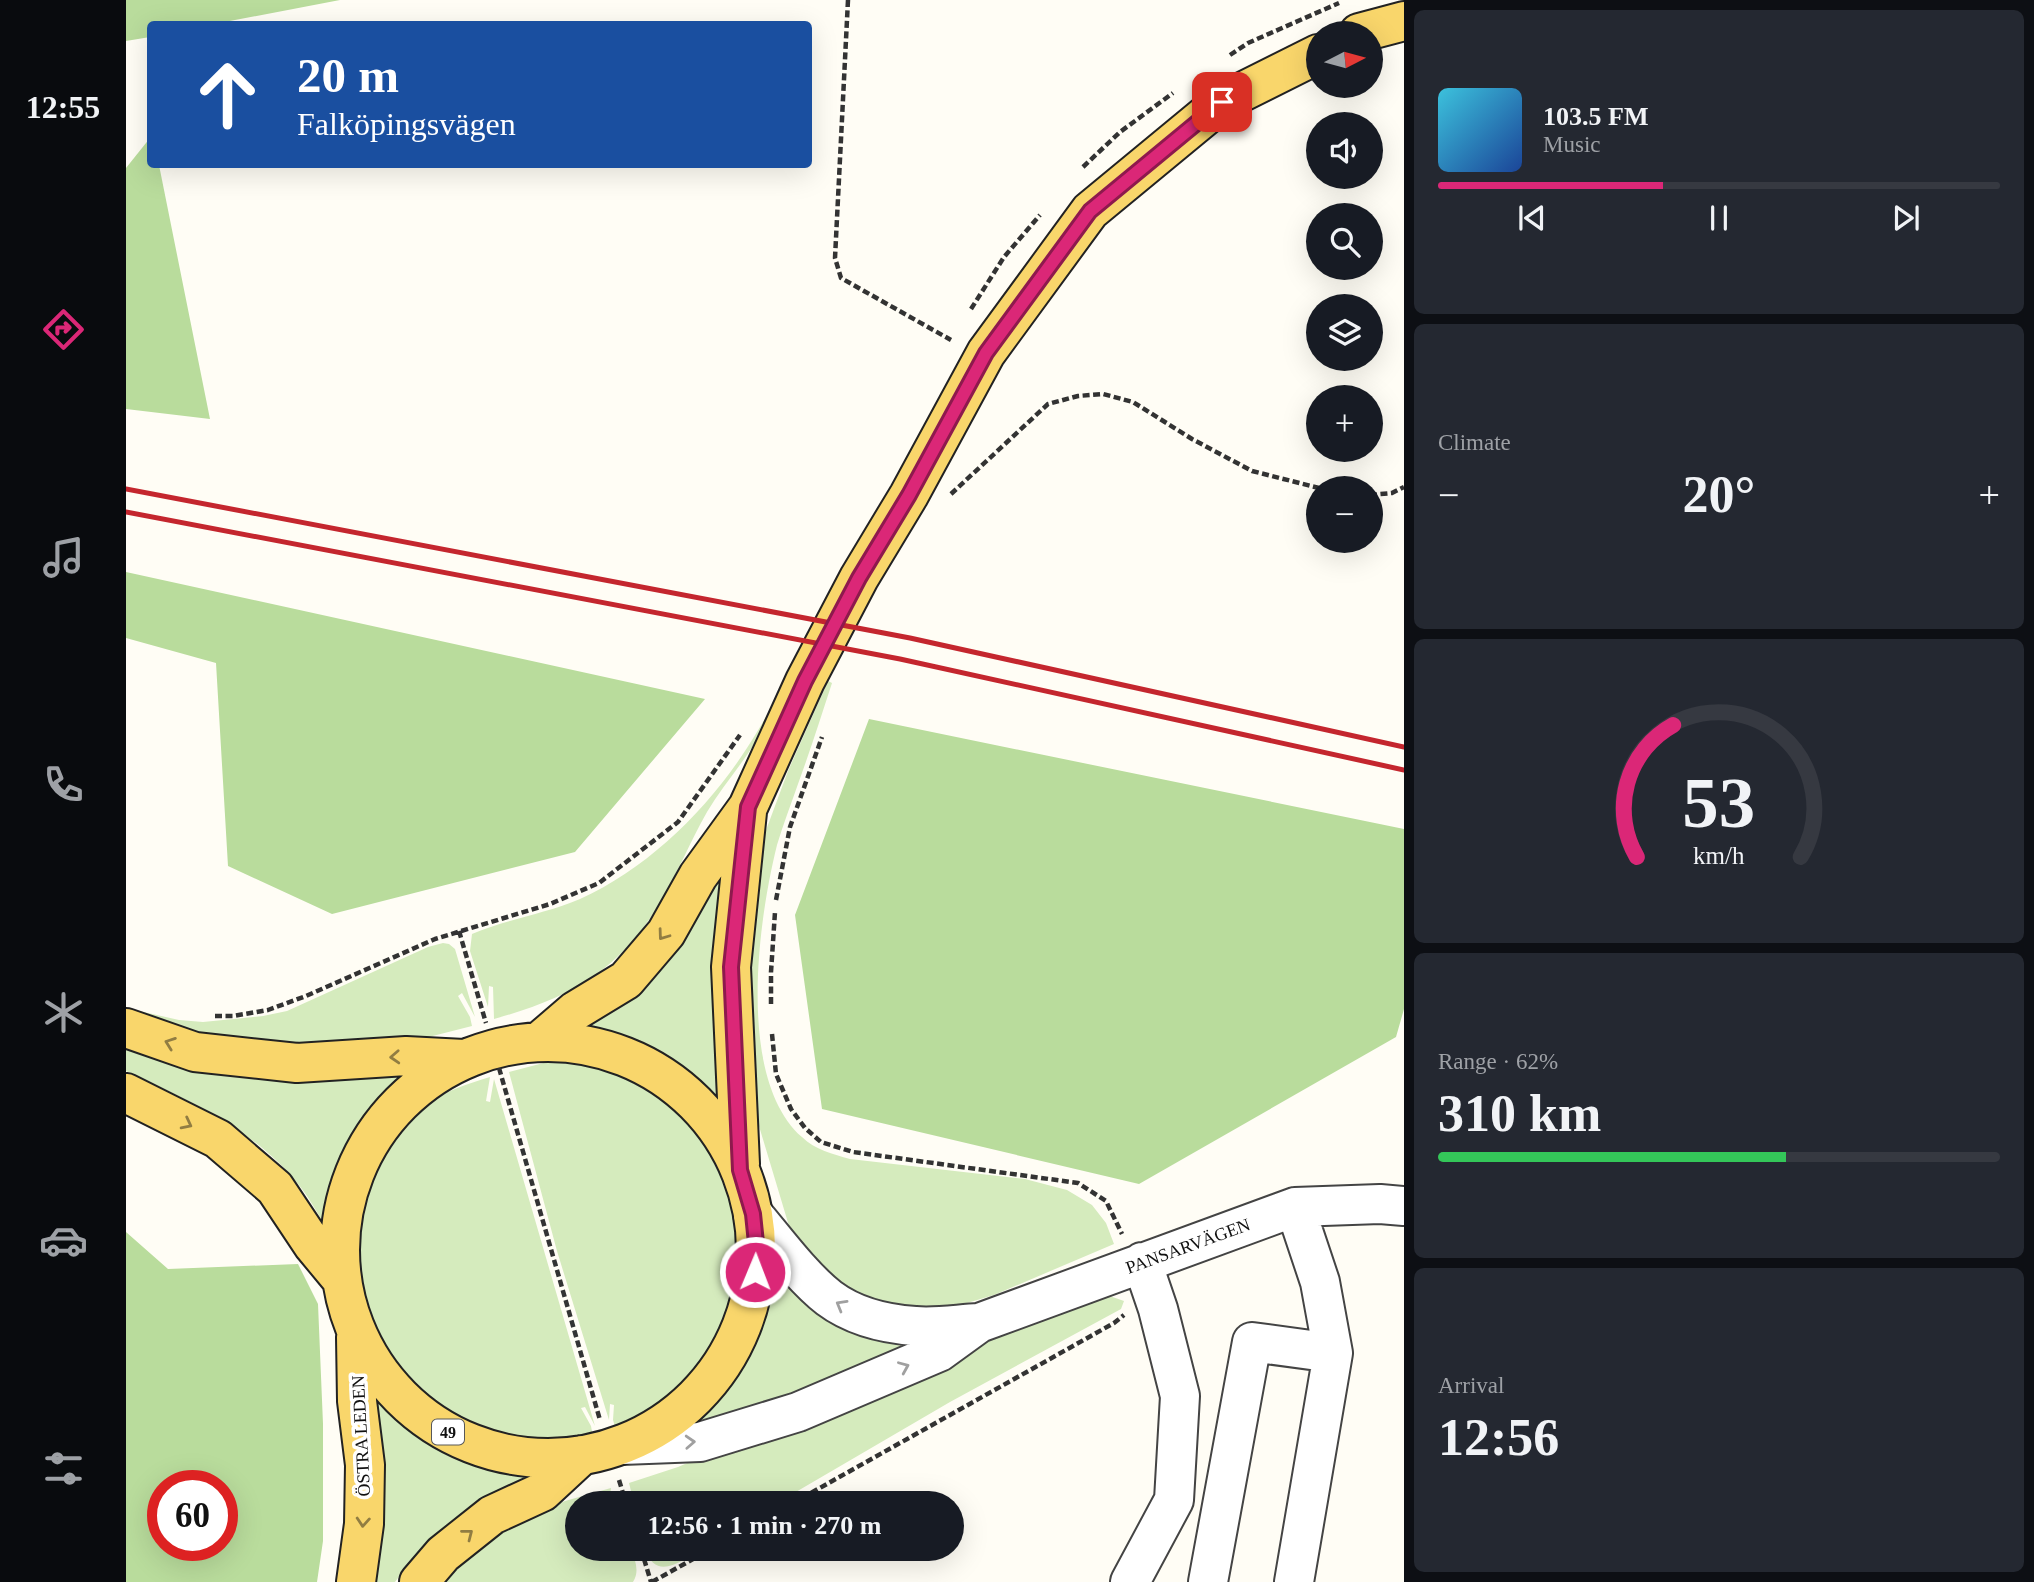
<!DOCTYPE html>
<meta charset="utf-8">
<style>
body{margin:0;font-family:Georgia,serif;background:#242831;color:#f1f3f6;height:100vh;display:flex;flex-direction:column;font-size:26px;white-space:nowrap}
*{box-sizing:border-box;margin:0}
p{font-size:23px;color:#9ea1a6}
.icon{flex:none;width:38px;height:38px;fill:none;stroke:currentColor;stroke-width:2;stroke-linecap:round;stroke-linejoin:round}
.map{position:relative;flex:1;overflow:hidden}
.side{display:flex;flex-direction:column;gap:10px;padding:10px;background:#0d0f14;width:630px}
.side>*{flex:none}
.hud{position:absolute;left:21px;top:21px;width:665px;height:147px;border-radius:7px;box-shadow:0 7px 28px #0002;background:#1a4fa0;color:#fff;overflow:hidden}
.needle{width:46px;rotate:84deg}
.fabs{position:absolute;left:1180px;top:21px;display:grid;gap:14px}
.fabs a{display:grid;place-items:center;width:77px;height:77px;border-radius:50%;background:#171b24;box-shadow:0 7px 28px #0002;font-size:35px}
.speed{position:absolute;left:21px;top:1470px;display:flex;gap:14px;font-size:35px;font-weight:700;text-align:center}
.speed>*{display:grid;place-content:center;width:91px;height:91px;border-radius:50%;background:#171b24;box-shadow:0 7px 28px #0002;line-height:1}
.speed .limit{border:10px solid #d22;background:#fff;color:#111}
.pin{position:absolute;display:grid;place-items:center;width:60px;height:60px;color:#fff;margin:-30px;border-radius:14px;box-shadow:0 4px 10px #0006}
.me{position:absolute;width:77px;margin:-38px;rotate:1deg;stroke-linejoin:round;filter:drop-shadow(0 0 5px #0008)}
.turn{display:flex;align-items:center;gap:24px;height:147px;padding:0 35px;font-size:32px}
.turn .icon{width:91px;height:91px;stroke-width:2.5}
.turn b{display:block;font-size:49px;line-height:60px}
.big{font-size:52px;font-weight:600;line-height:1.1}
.side .widget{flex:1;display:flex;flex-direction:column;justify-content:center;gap:10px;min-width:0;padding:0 24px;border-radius:10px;background:#242831}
.side .dial{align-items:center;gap:0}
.dial svg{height:182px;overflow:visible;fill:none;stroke:#363941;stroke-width:7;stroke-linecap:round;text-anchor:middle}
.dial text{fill:#f1f3f6;stroke:none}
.song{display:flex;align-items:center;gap:21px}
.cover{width:84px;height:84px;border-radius:10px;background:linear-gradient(135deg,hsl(190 70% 55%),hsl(220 70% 35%))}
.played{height:7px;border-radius:4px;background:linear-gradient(90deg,#db2777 40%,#363941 40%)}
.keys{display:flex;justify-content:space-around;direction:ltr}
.heat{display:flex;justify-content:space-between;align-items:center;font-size:38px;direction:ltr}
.charge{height:10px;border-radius:5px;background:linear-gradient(90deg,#34c759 62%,#363941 0)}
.trip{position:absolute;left:439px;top:1491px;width:399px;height:70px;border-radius:35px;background:#171b24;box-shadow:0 7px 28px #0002;font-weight:600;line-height:70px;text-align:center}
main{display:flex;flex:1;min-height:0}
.dock{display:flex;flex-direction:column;width:126px;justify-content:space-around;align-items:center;background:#090b0e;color:#9ea1a6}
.dock .icon{width:49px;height:49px}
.dock .current{color:#db2777}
.dock b{font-size:32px;color:#f1f3f6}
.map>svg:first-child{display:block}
.green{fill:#d5ebbd}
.forest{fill:#b9dc9c;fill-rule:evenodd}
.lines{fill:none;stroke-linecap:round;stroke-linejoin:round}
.minor-casing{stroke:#444;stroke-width:42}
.major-casing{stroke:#222;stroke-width:42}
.path{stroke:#333;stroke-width:4.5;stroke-dasharray:7 3.5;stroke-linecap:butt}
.minor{stroke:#fff;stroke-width:38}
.major{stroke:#f9d66b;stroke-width:38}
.rail{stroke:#c4262e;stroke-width:5}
.oneway{stroke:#917d42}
.oneway2{stroke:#a0a0a0}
.route-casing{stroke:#8e194d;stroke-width:18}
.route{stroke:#db2777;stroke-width:12}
.labels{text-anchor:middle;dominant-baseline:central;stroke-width:7;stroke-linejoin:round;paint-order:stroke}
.shield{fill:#fff;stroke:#585858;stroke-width:2}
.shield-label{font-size:16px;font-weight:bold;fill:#111}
.street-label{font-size:18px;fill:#111;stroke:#fff}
</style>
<main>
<nav class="dock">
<b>12:55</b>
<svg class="icon current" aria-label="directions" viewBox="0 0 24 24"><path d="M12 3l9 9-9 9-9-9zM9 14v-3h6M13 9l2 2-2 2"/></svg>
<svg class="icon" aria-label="music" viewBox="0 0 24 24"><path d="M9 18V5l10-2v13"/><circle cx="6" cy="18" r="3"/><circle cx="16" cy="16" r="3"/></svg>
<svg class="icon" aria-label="phone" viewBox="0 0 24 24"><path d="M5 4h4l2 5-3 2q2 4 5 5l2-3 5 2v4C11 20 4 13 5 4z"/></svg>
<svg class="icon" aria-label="climate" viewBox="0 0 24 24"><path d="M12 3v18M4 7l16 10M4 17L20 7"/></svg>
<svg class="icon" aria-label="car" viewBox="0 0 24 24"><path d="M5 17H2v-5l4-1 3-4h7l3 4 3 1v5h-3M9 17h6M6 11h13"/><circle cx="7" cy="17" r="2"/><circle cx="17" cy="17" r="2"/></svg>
<svg class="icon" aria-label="filters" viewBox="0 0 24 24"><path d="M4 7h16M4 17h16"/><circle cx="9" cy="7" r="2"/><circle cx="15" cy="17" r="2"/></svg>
</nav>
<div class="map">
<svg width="1278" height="1582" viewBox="0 0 1278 1582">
<rect width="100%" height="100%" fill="#fffdf5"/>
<path class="green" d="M670,656L674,657C661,682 649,709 635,733C619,761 597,785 581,812C564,842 551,874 534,903C492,972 443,998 368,1019L367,987L363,986L362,1007L344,951L346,934C381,919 419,914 454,899C527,866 590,801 631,732C646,708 657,681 670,656Z
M702,681L706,683C695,717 684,751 672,784C665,804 657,825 651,845C632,921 610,1079 676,1137C689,1150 707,1154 724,1159L899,1179L941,1190L966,1205L980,1223L988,1244L868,1295L824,1308L753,1311L680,1263L663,1226L627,1106L618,1048L630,857L662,771Z
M593,876H597L595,1106C569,1074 533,1054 494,1040C483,1036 468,1035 458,1029L514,991L532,973L567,923Z
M317,943L323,944L329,949L349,1017L336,993L332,996L344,1017L346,1026L287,1041L137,1049L0,1019V1008L53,1020L77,1022L137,1016L161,1011L302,947Z
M0,1049L54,1065L287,1073L262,1101L237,1135L221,1165L203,1233C196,1221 189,1208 181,1196C137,1133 67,1103 0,1071Z
M425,1061C436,1061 447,1060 457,1061C602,1086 664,1250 579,1367C563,1389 541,1412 516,1423C508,1427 498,1428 490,1430L487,1420L488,1405L484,1404L483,1420L431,1251L383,1072Z
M364,1077L360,1101L364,1102L368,1079L469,1426L459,1407L455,1408L465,1426L467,1437C424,1450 384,1445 343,1426C253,1384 214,1290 240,1195C250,1160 271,1125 301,1104C320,1090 342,1084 364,1077Z
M647,1265L807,1337L766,1362L574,1424V1420C617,1372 641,1330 647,1265Z
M975,1293L998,1301L995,1309L824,1402L651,1503H508L503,1483L552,1467L601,1446L827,1358L892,1326Z
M249,1390C306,1444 334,1459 411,1473C350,1505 311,1524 269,1582H248Z
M485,1488L483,1503H452V1549H505C509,1560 514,1571 507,1582H311L334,1557L399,1517L439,1501Z
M519,1549H576C555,1561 530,1582 519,1549Z"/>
<path class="forest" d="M0,0H214L88,24H24V37L0,41Z
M24,138V164L33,165L84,419L0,409V168Z
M0,572L579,699L449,852L206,914L102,866L90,663L0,638Z
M743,719L1278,829V1009L1270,1037L1013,1184L696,1109L669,915Z
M0,1232L42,1269L172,1264L192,1304L197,1424V1541L191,1582H0ZM37,1486H96V1545H37Z"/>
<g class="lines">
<g class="minor-casing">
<path id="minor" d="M627,1214C649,1240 676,1277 703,1298C727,1316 760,1324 789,1326C810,1328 832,1324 853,1323
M496,1445L574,1442L672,1412L813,1352L853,1323L1169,1207L1254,1204L1278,1206
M1004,1582L1048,1500L1054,1396L1032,1309L1016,1262
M1082,1582L1126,1342L1207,1353
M1168,1582L1207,1353L1194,1282L1169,1207"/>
</g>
<g class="major-casing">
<path id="major" d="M1233,33L1278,21
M0,1028L69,1052L171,1063L280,1056L338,1059
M414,1041L449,1011L500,980L540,933L572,876L622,807L679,681L733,578L783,495L860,353L964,211L1096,102L1192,54
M214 1250a208 208 0 1 1 416 0a208 208 0 1 1-416 0Z
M0,1093L92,1139L149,1188L187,1245L216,1280
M614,1164L605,967L621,812
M230,1582L238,1524L239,1465L231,1401L230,1337
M293,1582L317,1554L366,1515L416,1492L456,1455"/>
</g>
<path class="path" d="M722,0L709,258L715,278L825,340
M1104,55L1122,43L1213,3
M957,167L994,132L1047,93
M845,309L878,257L914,215
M825,494L922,404L952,396L977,394L1007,402L1066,439L1126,471L1193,488
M1244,495L1266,493L1278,487
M650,900L664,827L696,737
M333,931L360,1023
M645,1004V972L649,912
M89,1016H107L142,1010L180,996L309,939L424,904L473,883L552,822L614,735
M646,1034L650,1074L665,1109L679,1128L695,1142L727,1152L952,1183L980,1201L996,1234
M373,1068L474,1420
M493,1480L500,1503
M667,1503L988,1323L998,1315
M515,1549L525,1582
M526,1582L585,1549"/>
<use href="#minor" class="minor"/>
<use href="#major" class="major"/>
<path class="rail" d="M0,489L784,638L1278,747
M0,512L774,659L1278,770"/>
</g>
<defs><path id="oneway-chevron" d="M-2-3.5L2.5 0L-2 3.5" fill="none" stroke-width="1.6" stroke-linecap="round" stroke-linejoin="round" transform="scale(1.75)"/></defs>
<g class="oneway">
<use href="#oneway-chevron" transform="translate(537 935) rotate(126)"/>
<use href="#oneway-chevron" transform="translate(44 1043) rotate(-160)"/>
<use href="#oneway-chevron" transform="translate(269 1057) rotate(177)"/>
<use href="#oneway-chevron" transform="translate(61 1124) rotate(27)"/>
<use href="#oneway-chevron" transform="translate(237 1522) rotate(94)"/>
<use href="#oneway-chevron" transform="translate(342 1534) rotate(-38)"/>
</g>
<g class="oneway2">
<use href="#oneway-chevron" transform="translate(715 1305) rotate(-150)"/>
<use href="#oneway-chevron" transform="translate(778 1367) rotate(-23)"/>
<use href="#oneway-chevron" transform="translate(564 1442) rotate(-3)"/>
</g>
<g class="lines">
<g class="route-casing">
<path id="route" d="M629,1272L630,1243L627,1214L614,1170L605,967L622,807L679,681L733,578L783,495L860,353L964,211L1096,102"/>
</g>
<use href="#route" class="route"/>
</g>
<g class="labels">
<rect class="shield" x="306" y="1419.5" width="32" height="25" rx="5"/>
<g class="shield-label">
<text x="322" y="1432">49</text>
</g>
<g class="street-label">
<text transform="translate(1062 1246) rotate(-20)">PANSARVÄGEN</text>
<text transform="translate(235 1436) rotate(-93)">ÖSTRA LEDEN</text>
</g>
</g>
</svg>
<div class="fabs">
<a><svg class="needle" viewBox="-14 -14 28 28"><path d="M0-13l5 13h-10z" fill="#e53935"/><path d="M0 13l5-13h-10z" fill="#9ea1a6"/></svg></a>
<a><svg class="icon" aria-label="sound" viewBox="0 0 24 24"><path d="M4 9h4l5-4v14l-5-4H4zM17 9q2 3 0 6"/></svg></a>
<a><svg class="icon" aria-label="search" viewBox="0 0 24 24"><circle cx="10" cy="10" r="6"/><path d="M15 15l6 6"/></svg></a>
<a><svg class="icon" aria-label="layers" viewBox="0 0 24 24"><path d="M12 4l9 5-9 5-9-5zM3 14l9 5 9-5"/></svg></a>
<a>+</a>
<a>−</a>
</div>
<div class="speed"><div class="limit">60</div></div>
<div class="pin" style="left:1096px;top:102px;background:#d93025"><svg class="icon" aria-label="arrive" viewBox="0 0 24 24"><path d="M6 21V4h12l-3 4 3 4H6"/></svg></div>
<svg class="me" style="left:629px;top:1272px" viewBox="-20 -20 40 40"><circle r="17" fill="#db2777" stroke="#fff" stroke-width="3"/><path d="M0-11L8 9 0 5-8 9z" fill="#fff"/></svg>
<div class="trip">12:56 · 1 min · 270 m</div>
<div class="hud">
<div class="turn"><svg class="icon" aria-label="ahead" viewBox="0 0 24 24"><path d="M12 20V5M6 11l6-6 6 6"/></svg><div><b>20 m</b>Falköpingsvägen</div></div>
</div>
</div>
<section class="side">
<div class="widget">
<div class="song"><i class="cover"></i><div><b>103.5 FM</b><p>Music</p></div></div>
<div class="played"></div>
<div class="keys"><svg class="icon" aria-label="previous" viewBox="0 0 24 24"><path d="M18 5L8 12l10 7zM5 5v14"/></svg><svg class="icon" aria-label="pause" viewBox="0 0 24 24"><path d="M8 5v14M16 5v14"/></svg><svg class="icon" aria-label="next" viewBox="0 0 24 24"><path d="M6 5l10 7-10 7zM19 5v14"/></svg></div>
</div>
<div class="widget"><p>Climate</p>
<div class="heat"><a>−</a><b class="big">20°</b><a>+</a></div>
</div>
<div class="widget dial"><svg viewBox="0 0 100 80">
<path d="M14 69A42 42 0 1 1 86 69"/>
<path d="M14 69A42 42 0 0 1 30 11" stroke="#db2777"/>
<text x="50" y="56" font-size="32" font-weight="700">53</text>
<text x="50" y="72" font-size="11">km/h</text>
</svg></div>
<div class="widget"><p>Range · 62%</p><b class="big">310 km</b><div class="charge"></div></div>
<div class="widget"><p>Arrival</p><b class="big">12:56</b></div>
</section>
</main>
